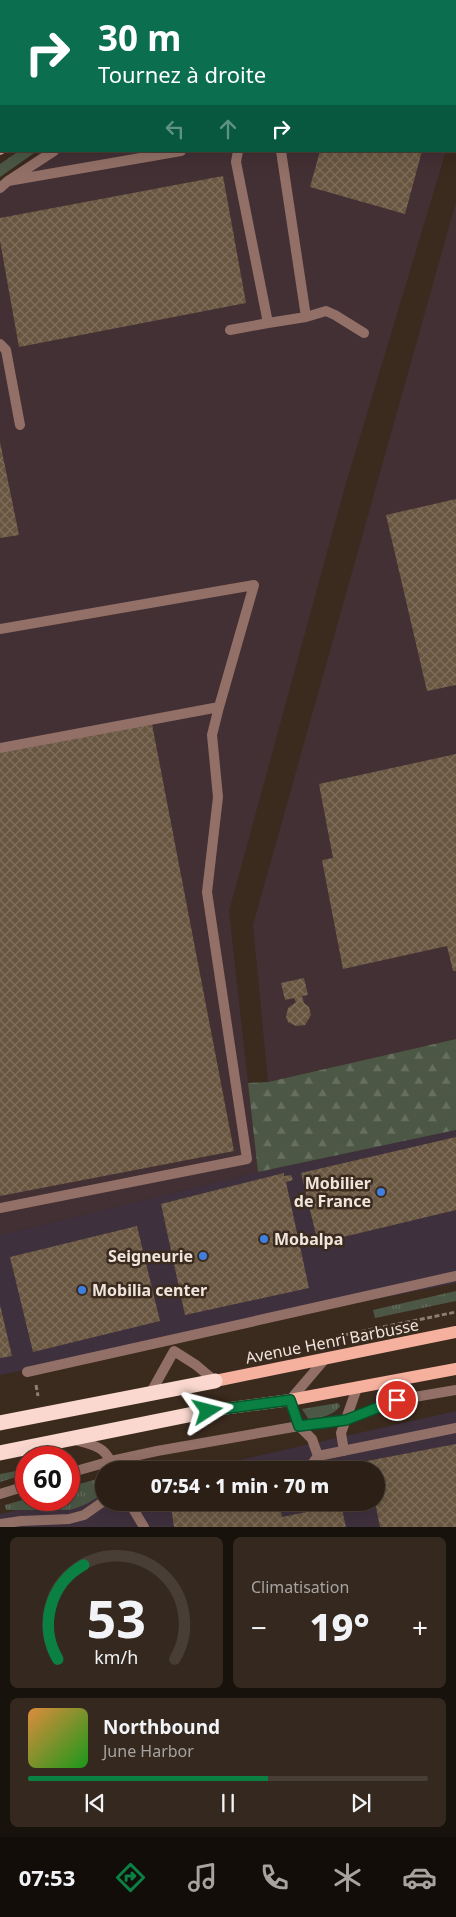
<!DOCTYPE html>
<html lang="fr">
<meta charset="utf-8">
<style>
body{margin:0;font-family:"Noto Sans",sans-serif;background:#34281f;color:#f1f3f6;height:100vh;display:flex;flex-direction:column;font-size:19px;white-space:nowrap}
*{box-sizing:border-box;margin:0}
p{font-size:16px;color:#a6a3a1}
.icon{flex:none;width:28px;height:28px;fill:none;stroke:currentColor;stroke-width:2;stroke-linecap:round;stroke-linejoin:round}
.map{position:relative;height:1527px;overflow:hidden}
.panel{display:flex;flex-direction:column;gap:10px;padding:10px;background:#18120c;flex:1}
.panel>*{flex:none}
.banner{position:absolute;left:0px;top:0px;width:456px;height:152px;box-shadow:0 5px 20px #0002,0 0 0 1px #483e35;background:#0b6e4f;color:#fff;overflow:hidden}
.speed{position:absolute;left:15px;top:1446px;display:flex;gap:10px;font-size:25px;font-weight:700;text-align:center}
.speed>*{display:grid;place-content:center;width:65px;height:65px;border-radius:50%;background:#2c2016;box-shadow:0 5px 20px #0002,0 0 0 1px #483e35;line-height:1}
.speed .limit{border:8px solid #d22;background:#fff;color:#111}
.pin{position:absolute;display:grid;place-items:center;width:42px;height:42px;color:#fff;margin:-21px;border:2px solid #fff;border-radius:50%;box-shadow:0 1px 5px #0007}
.me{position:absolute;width:55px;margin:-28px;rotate:81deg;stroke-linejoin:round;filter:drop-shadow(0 0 4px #0008)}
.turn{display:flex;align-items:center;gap:18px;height:105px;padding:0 15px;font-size:22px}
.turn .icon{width:65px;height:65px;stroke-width:2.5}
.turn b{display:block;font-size:35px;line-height:42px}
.lanes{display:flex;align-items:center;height:48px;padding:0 15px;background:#0003;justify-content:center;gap:25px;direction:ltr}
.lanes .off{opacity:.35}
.big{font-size:38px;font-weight:800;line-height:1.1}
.panel .card{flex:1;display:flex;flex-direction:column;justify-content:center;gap:8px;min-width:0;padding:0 18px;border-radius:8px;background:#34281f}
.panel .dial{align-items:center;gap:0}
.dial svg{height:130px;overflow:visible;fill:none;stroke:#483e35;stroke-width:7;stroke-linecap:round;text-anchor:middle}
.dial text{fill:#f1f3f6;stroke:none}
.song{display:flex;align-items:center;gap:15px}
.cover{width:60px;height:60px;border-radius:8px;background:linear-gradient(135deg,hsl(30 70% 55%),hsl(120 70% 35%))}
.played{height:5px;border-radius:2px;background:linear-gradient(90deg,#0b8043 60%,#483e35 60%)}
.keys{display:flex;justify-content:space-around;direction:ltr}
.heat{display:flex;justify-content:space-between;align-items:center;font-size:28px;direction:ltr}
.panel .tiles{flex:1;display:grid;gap:10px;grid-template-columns:1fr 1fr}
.card:last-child{grid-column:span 2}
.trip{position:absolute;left:95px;top:1461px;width:290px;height:50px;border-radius:25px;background:#2c2016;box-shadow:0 5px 20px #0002,0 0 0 1px #483e35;font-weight:800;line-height:50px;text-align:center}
.menu{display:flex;height:80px;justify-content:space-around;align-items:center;background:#120d09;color:#a6a3a1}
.menu .icon{width:35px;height:35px}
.menu .active{color:#0b8043}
.menu b{font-size:22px;color:#f1f3f6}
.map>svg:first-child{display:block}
.commercial{fill:#3f303d}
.industrial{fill:#433034}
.grass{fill:url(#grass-tufts)}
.forest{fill:url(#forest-firs)}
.building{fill:url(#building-cross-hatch)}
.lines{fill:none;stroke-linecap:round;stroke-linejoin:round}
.path{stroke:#8d7e74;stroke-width:3;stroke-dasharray:5 2.5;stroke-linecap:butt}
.lane{stroke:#927067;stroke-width:10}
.secondary{stroke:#ca9486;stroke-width:10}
.primary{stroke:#f5b09e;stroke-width:12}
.highway{stroke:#fad8cf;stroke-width:15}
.route-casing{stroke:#07532c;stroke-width:12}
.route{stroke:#0b8043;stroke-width:9}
.shop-dot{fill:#3f7fe0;stroke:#3b2a1e;stroke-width:2}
.labels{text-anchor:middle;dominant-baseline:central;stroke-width:5;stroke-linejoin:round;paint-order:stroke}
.poi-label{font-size:16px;font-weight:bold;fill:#f0e5dd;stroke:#3b2a1e;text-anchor:end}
.street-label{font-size:16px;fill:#f0e5dd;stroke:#3b2a1e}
</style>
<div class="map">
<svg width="456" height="1527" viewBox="0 0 456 1527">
<defs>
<pattern id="grass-tufts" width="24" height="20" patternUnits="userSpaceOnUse" patternTransform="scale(1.25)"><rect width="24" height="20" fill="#4c5745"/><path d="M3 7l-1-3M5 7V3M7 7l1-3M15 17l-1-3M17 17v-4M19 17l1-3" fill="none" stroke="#666f5f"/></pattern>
<pattern id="forest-firs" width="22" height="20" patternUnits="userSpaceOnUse" patternTransform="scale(1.25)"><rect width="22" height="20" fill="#4c5745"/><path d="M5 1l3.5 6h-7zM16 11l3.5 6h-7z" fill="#666f5f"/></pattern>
<pattern id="building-cross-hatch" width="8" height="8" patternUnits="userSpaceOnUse" patternTransform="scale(1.25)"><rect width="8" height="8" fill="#685640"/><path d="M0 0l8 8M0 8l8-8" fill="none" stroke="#7e6e5b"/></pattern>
</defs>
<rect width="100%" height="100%" fill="#3b2a1e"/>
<path class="commercial" d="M456,1130V1283L0,1375V1235L258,1172Z
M456,1411V1527H0V1514L104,1491V1502H376V1470H195Z"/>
<path class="industrial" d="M251,0H456L455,121V1H249Z
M42,151H446L344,490L229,911L258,1172L0,1235V182Z
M456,202V1039L268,1082L253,925Z"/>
<path class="grass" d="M0,0H84L1,1L0,57Z
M19,151H37L0,177V164Z
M456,1291V1301L375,1318L373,1310Z
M338,1403L340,1406C334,1416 320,1417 309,1420L302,1409Z
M26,1469V1474L0,1482V1474Z
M104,1477V1492C94,1501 83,1506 70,1510H6L5,1505L26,1499L69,1500V1487Z"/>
<path class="forest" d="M456,1039V1130L258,1172L248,1083L268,1082Z"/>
<path class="building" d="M320,151H422L405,214L310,187Z
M223,176L246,303L19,347L0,241V218Z
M0,442L19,535L0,538Z
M456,499V685L427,691L386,515Z
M152,724L234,1151L0,1196V753Z
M456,754V971H453L447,946L343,969L322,860L333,858L319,784Z
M304,978L308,995L302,996L304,1003L309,1007L311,1015L305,1025L296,1026L288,1022L286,1017L288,1008L296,1002L294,998L285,1000L281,983Z
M456,1137V1210L318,1243L301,1173Z
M284,1173V1176L291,1175L293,1180L286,1182L309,1288L185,1315L161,1204Z
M137,1226L160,1321L33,1352L10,1257Z
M0,1305L12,1356L0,1358Z
M456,1444V1527H380L375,1502L376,1470H369L367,1461Z
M193,1502H241L242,1511L279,1503L282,1517L341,1505L346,1527H174L171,1507Z"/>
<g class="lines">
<path class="path" d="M148,1L150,0
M0,101H1
M339,1336L456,1312
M36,1385L38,1396"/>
<path class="lane" d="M106,1L108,0
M0,73L1,72
M54,151L8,181L181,151
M238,151L236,162L268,323L306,317L281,151
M0,188L8,181
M306,317L326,311L335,315L364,333
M230,330L268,323
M0,344L6,350L20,425
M0,629L254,585L219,707L212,735L218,797L207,892L247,1159L0,1208
M0,748L219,707
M27,1372L456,1276
M150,1394L174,1351L196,1365L215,1381
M73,1439C96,1447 106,1445 114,1470
M344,1451L341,1433L357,1388
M318,1456L312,1439L299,1426L290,1400L325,1359
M291,1470L312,1464L318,1456L456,1428
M69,1473L111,1461L157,1451L299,1426L346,1420L397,1400L456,1390
M0,1494L26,1486
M129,1502L144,1527
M0,1524L21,1521L69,1519L84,1515L104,1501"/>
<path class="secondary" d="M217,1L219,0
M0,150L1,149"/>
<path class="primary" d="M215,1381L456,1332
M208,1411L290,1400L456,1369"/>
<path class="highway" d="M0,1423L215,1381
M0,1453L208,1411"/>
</g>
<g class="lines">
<g class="route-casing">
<path id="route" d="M208,1411L290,1400L299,1426L346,1420L397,1400"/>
</g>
<use href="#route" class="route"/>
</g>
<g class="shop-dot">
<circle cx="381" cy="1192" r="5"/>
<circle cx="264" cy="1239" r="5"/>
<circle cx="203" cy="1256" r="5"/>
<circle cx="82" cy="1290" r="5"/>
</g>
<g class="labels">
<g class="poi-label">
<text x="371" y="1183">Mobilier<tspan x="371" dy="18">de France</tspan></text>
<text x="274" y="1239" text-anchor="start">Mobalpa</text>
<text x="193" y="1256">Seigneurie</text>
<text x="92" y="1290" text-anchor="start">Mobilia center</text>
</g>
<g class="street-label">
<text transform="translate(332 1341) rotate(-11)">Avenue Henri Barbusse</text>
</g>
</g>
</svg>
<div class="speed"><div class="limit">60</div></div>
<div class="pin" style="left:397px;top:1400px;background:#d93025"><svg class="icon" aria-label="arrive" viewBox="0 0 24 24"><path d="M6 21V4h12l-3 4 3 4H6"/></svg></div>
<svg class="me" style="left:208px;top:1411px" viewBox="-20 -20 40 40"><path d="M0-17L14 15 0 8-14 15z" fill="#0b8043" stroke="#fff" stroke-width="4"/></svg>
<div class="trip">07:54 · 1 min · 70 m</div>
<div class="banner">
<div class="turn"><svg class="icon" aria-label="right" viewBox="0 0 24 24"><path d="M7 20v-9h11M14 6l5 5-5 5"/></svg><div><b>30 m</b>Tournez à droite</div></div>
<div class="lanes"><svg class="icon off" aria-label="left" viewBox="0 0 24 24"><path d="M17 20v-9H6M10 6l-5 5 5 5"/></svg><svg class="icon off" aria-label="ahead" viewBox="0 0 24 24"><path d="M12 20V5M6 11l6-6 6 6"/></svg><svg class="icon" aria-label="right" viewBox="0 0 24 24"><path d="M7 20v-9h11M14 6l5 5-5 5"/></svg></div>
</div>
</div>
<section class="panel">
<div class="tiles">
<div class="card dial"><svg viewBox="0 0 100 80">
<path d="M14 69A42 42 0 1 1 86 69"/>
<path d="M14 69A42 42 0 0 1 30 11" stroke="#0b8043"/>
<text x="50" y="56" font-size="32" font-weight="700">53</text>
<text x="50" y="72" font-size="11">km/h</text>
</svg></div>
<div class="card"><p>Climatisation</p>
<div class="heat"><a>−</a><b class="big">19°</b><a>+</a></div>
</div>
<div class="card">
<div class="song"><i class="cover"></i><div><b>Northbound</b><p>June Harbor</p></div></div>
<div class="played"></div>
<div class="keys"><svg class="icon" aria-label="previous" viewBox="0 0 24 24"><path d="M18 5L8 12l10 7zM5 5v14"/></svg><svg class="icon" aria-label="pause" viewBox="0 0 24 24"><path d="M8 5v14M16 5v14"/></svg><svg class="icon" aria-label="next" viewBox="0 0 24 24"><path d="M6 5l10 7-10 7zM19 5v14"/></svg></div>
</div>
</div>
</section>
<nav class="menu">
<b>07:53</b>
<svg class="icon active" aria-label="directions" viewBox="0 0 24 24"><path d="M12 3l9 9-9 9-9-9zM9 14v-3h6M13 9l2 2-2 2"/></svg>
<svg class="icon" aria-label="music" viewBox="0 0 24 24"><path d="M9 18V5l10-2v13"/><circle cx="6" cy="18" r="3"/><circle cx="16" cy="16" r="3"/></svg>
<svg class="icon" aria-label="phone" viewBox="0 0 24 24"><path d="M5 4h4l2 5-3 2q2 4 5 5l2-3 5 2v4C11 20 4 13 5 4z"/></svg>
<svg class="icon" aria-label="climate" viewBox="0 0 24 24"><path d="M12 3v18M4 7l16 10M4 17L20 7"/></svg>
<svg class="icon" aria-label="car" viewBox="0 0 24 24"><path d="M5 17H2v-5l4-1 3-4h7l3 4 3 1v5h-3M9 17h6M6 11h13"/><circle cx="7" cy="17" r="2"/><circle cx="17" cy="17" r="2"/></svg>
</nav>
